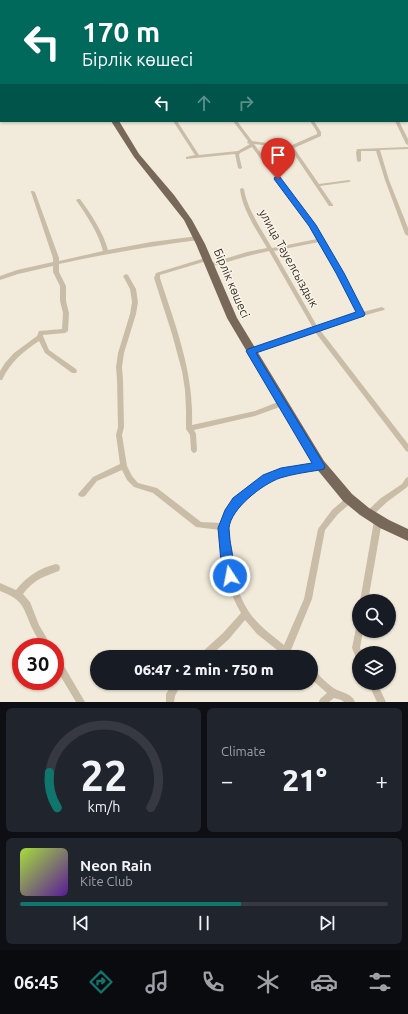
<!DOCTYPE html>
<meta charset="utf-8">
<style>
body{margin:0;font-family:Ubuntu,sans-serif;background:#20242c;color:#f1f3f6;height:100vh;display:flex;flex-direction:column;font-size:15px;white-space:nowrap}
*{box-sizing:border-box;margin:0}
p{font-size:13px;color:#9ea1a6}
.icon{flex:none;width:22px;height:22px;fill:none;stroke:currentColor;stroke-width:2;stroke-linecap:round;stroke-linejoin:round}
.map{position:relative;height:702px;overflow:hidden}
.panel{display:flex;flex-direction:column;gap:6px;padding:6px;background:#0d0f14;flex:1}
.panel>*{flex:none}
.hud{position:absolute;left:0px;top:0px;width:408px;height:122px;box-shadow:0 1px 3px #0004;background:#00695c;color:#fff;overflow:hidden}
.fabs{position:absolute;left:352px;top:594px;display:grid;gap:8px}
.fabs a{display:grid;place-items:center;width:44px;height:44px;border-radius:50%;background:#171b24;box-shadow:0 1px 3px #0004;font-size:20px}
.speed{position:absolute;left:12px;top:638px;display:flex;gap:8px;font-size:20px;font-weight:700;text-align:center}
.speed>*{display:grid;place-content:center;width:52px;height:52px;border-radius:50%;background:#171b24;box-shadow:0 1px 3px #0004;line-height:1}
.speed .limit{border:6px solid #d22;background:#fff;color:#111}
.pin{position:absolute;display:grid;place-items:center;width:34px;height:34px;color:#fff;margin:-41px -17px;border-radius:50% 50% 50% 0;rotate:-45deg;box-shadow:0 0 4px #0007}
.pin .icon{rotate:45deg}
.me{position:absolute;width:44px;margin:-22px;rotate:349deg;stroke-linejoin:round;filter:drop-shadow(0 0 3px #0008)}
.turn{display:flex;align-items:center;gap:14px;height:84px;padding:0 16px;font-size:18px}
.turn .icon{width:52px;height:52px;stroke-width:2.5}
.turn b{display:block;font-size:28px;line-height:34px}
.lanes{display:flex;align-items:center;height:38px;padding:0 16px;background:#0003;justify-content:center;gap:20px;direction:ltr}
.lanes .off{opacity:.35}
.big{font-size:30px;font-weight:800;line-height:1.1}
.panel .tile{flex:1;display:flex;flex-direction:column;justify-content:center;gap:6px;min-width:0;padding:0 14px;border-radius:6px;background:#20242c}
.panel .dial{align-items:center;gap:0}
.dial svg{height:104px;overflow:visible;fill:none;stroke:#363941;stroke-width:7;stroke-linecap:round;text-anchor:middle}
.dial text{fill:#f1f3f6;stroke:none}
.song{display:flex;align-items:center;gap:12px}
.cover{width:48px;height:48px;border-radius:6px;background:linear-gradient(135deg,hsl(80 70% 55%),hsl(270 70% 35%))}
.played{height:4px;border-radius:2px;background:linear-gradient(90deg,#0f766e 60%,#363941 60%)}
.keys{display:flex;justify-content:space-around;direction:ltr}
.heat{display:flex;justify-content:space-between;align-items:center;font-size:22px;direction:ltr}
.panel .tiles{flex:1;display:grid;gap:6px;grid-template-columns:1fr 1fr}
.tile:last-child{grid-column:span 2}
.trip{position:absolute;left:90px;top:650px;width:228px;height:40px;border-radius:20px;background:#171b24;box-shadow:0 1px 3px #0004;font-weight:800;line-height:40px;text-align:center}
.tab-bar{display:flex;height:64px;justify-content:space-around;align-items:center;background:#090b0e;color:#9ea1a6}
.tab-bar .icon{width:28px;height:28px}
.tab-bar .current{color:#0f766e}
.tab-bar b{font-size:18px;color:#f1f3f6}
.map>svg:first-child{display:block}
.lines{fill:none;stroke-linecap:round;stroke-linejoin:round}
.minor{fill:#cabda7;fill-rule:evenodd}
.tertiary{fill:#cabda7;fill-rule:evenodd}
.primary{fill:#786859;fill-rule:evenodd}
.route{fill:#1a73e8;stroke:#114b97}
.labels{text-anchor:middle;dominant-baseline:central;stroke-width:3;stroke-linejoin:round;paint-order:stroke}
.street-label{font-size:12px;fill:#362f28;stroke:#f9f4e8}
</style>
<div class="map">
<svg width="408" height="702" viewBox="0 0 408 702">
<rect width="100%" height="100%" fill="#f2ebdb"/>
<g class="lines">
<path class="minor" d="M6,0H10L11,1H7Z
M110,0H114L115,1H111Z
M159,0H163L164,1H160Z
M224,0H228L229,1H225Z
M270,0H274L275,1H271Z
M329,0H335L333,1H327Z
M339,0H343L344,1H340Z
M407,6H408V8H407Z
M0,56H1V60H0Z
M407,65H408V67H407Z
M0,77H1V81H0Z
M0,92H1V97H0Z
M173,121H177L199,155L238,151L250,144L247,143L248,141L233,121H237L252,141L290,146L317,134V132L310,121H314L321,132V136L294,148L319,184L349,180L351,181L349,182L320,186L333,205V206H329L290,148L254,144L315,225L343,273L363,312L382,307L385,309L384,310L359,317L320,330L408,444V452L406,451L315,332L253,353H249L248,351L249,349L313,328L269,251L248,256L210,267L207,265L208,264L247,252L267,248C257,231 242,209 240,189L242,188L244,189C247,209 262,230 272,248L317,239L310,226L252,147L240,153L239,155L242,168L240,169L238,168L235,154L186,159V157L195,155ZM319,242L337,273L358,313L317,326L274,251Z
M395,121H399L408,139V145L406,144Z
M408,147V149L380,150L389,180L408,228V236L405,234L385,180L376,151H361V161L359,162L357,161L356,153L357,149H359Z
M31,191H33L35,192L59,258V261L103,251C98,232 87,216 76,200L78,199H80C91,214 103,232 108,250L151,242L198,236L201,238L198,240C151,246 105,254 59,264V272L66,286V301L69,313L68,331L65,333L43,335V336L49,350L76,369L77,371L76,373H72L45,353L39,341C23,352 11,361 2,380H0V371L5,363L14,353L37,336L39,331L62,329L63,313L60,301V286L53,272V266L18,274L0,280V276L17,270L53,262V258L31,192Z
M208,257L210,258L211,259L210,260L160,275V278C176,327 194,373 192,425L255,411L283,400L285,401L286,403L285,405L255,416L194,430L196,434L197,450L196,452L194,453L192,452L191,450L190,435L186,429V410L185,390L182,371L172,334L154,278L156,273Z
M126,274L128,275L136,289L138,302L136,314L124,353L122,367L123,380L124,427L122,435L127,466L132,476L138,483L157,488L201,522L221,523C229,498 255,478 280,470C293,466 307,466 320,463L322,464L323,466L322,468L320,469C305,472 289,472 275,478C257,486 229,508 227,530C227,539 230,548 231,557C233,577 238,595 249,612C258,625 272,635 284,645L304,599L318,529L332,510L346,498L349,497L352,498L353,500L352,502L338,514L325,530L312,599L291,650L295,654L296,657H286L257,634L245,620L229,639L209,657H199L200,654L223,633L241,613C229,593 226,574 223,552C221,545 220,538 220,530L196,527L153,493L134,487L127,480L122,470L97,481L85,496L82,497L79,496L78,494L93,477L120,464L116,435L118,427L117,380L116,367L118,353L130,314L132,302L130,289L123,276Z
M408,477V486L406,488L387,502L371,517L368,518L365,517L364,515L365,513L381,498L402,484L406,478Z
M378,518L381,519L382,521L368,601H360L374,521L375,519Z
M56,564L59,565L60,568L59,571C42,577 34,580 23,594L30,602L39,625L52,647H43C40,642 36,636 33,630C23,609 25,600 0,591V583L16,590C27,576 40,568 56,564Z
M359,627V631H363L360,648L362,653H359V659L356,658L352,648L356,628Z
M55,655L58,656L85,702H76L55,667Z
M311,669L314,670C320,676 329,686 337,690C344,693 352,694 355,702H344L341,700L334,698L329,702H319L320,699L327,693L311,679Z
M173,683H182L175,696L174,702H166V694Z
M368,683H377L386,702H377Z"/>
<path class="tertiary" d="M393,0H398V1H393Z
M407,19H408V23H407Z
M0,52H1V54H0Z"/>
<path class="primary" d="M57,0H63L64,1H58Z
M111,121H119L139,154L174,195L192,220L205,244L237,318L324,461L352,494L369,508L389,520L408,529V541L380,528L360,515L343,501L316,468L227,318L196,244L184,220L134,157Z"/>
</g>
<path class="route" d="M275,177H280L316,225L344,273L365,314L364,316L256,353L325,466L324,469L320,470C307,472 293,474 280,478C263,484 231,508 229,528C229,532 230,536 230,540C231,548 237,574 234,580L230,581L226,580L221,562L218,528L225,510L233,498L263,475L281,468L312,463L246,351L248,349L356,312L336,273L309,226L274,179Z"/>
<g class="labels">
<g class="street-label">
<text transform="translate(289 258) rotate(61)">улица Тауелсыздык</text>
<text transform="translate(232 283) rotate(67)">Бірлік көшесі</text>
</g>
</g>
</svg>
<div class="fabs">
<a><svg class="icon" aria-label="search" viewBox="0 0 24 24"><circle cx="10" cy="10" r="6"/><path d="M15 15l6 6"/></svg></a>
<a><svg class="icon" aria-label="layers" viewBox="0 0 24 24"><path d="M12 4l9 5-9 5-9-5zM3 14l9 5 9-5"/></svg></a>
</div>
<div class="speed"><div class="limit">30</div></div>
<div class="pin" style="left:278px;top:179px;background:#d93025"><svg class="icon" aria-label="arrive" viewBox="0 0 24 24"><path d="M6 21V4h12l-3 4 3 4H6"/></svg></div>
<svg class="me" style="left:230px;top:576px" viewBox="-20 -20 40 40"><circle r="17" fill="#1a73e8" stroke="#fff" stroke-width="3"/><path d="M0-11L8 9 0 5-8 9z" fill="#fff"/></svg>
<div class="trip">06:47 · 2 min · 750 m</div>
<div class="hud">
<div class="turn"><svg class="icon" aria-label="left" viewBox="0 0 24 24"><path d="M17 20v-9H6M10 6l-5 5 5 5"/></svg><div><b>170 m</b>Бірлік көшесі</div></div>
<div class="lanes"><svg class="icon" aria-label="left" viewBox="0 0 24 24"><path d="M17 20v-9H6M10 6l-5 5 5 5"/></svg><svg class="icon off" aria-label="ahead" viewBox="0 0 24 24"><path d="M12 20V5M6 11l6-6 6 6"/></svg><svg class="icon off" aria-label="right" viewBox="0 0 24 24"><path d="M7 20v-9h11M14 6l5 5-5 5"/></svg></div>
</div>
</div>
<section class="panel">
<div class="tiles">
<div class="tile dial"><svg viewBox="0 0 100 80">
<path d="M14 69A42 42 0 1 1 86 69"/>
<path d="M14 69A42 42 0 0 1 8 42" stroke="#0f766e"/>
<text x="50" y="56" font-size="32" font-weight="700">22</text>
<text x="50" y="72" font-size="11">km/h</text>
</svg></div>
<div class="tile"><p>Climate</p>
<div class="heat"><a>−</a><b class="big">21°</b><a>+</a></div>
</div>
<div class="tile">
<div class="song"><i class="cover"></i><div><b>Neon Rain</b><p>Kite Club</p></div></div>
<div class="played"></div>
<div class="keys"><svg class="icon" aria-label="previous" viewBox="0 0 24 24"><path d="M18 5L8 12l10 7zM5 5v14"/></svg><svg class="icon" aria-label="pause" viewBox="0 0 24 24"><path d="M8 5v14M16 5v14"/></svg><svg class="icon" aria-label="next" viewBox="0 0 24 24"><path d="M6 5l10 7-10 7zM19 5v14"/></svg></div>
</div>
</div>
</section>
<nav class="tab-bar">
<b>06:45</b>
<svg class="icon current" aria-label="directions" viewBox="0 0 24 24"><path d="M12 3l9 9-9 9-9-9zM9 14v-3h6M13 9l2 2-2 2"/></svg>
<svg class="icon" aria-label="music" viewBox="0 0 24 24"><path d="M9 18V5l10-2v13"/><circle cx="6" cy="18" r="3"/><circle cx="16" cy="16" r="3"/></svg>
<svg class="icon" aria-label="phone" viewBox="0 0 24 24"><path d="M5 4h4l2 5-3 2q2 4 5 5l2-3 5 2v4C11 20 4 13 5 4z"/></svg>
<svg class="icon" aria-label="climate" viewBox="0 0 24 24"><path d="M12 3v18M4 7l16 10M4 17L20 7"/></svg>
<svg class="icon" aria-label="car" viewBox="0 0 24 24"><path d="M5 17H2v-5l4-1 3-4h7l3 4 3 1v5h-3M9 17h6M6 11h13"/><circle cx="7" cy="17" r="2"/><circle cx="17" cy="17" r="2"/></svg>
<svg class="icon" aria-label="filters" viewBox="0 0 24 24"><path d="M4 7h16M4 17h16"/><circle cx="9" cy="7" r="2"/><circle cx="15" cy="17" r="2"/></svg>
</nav>
